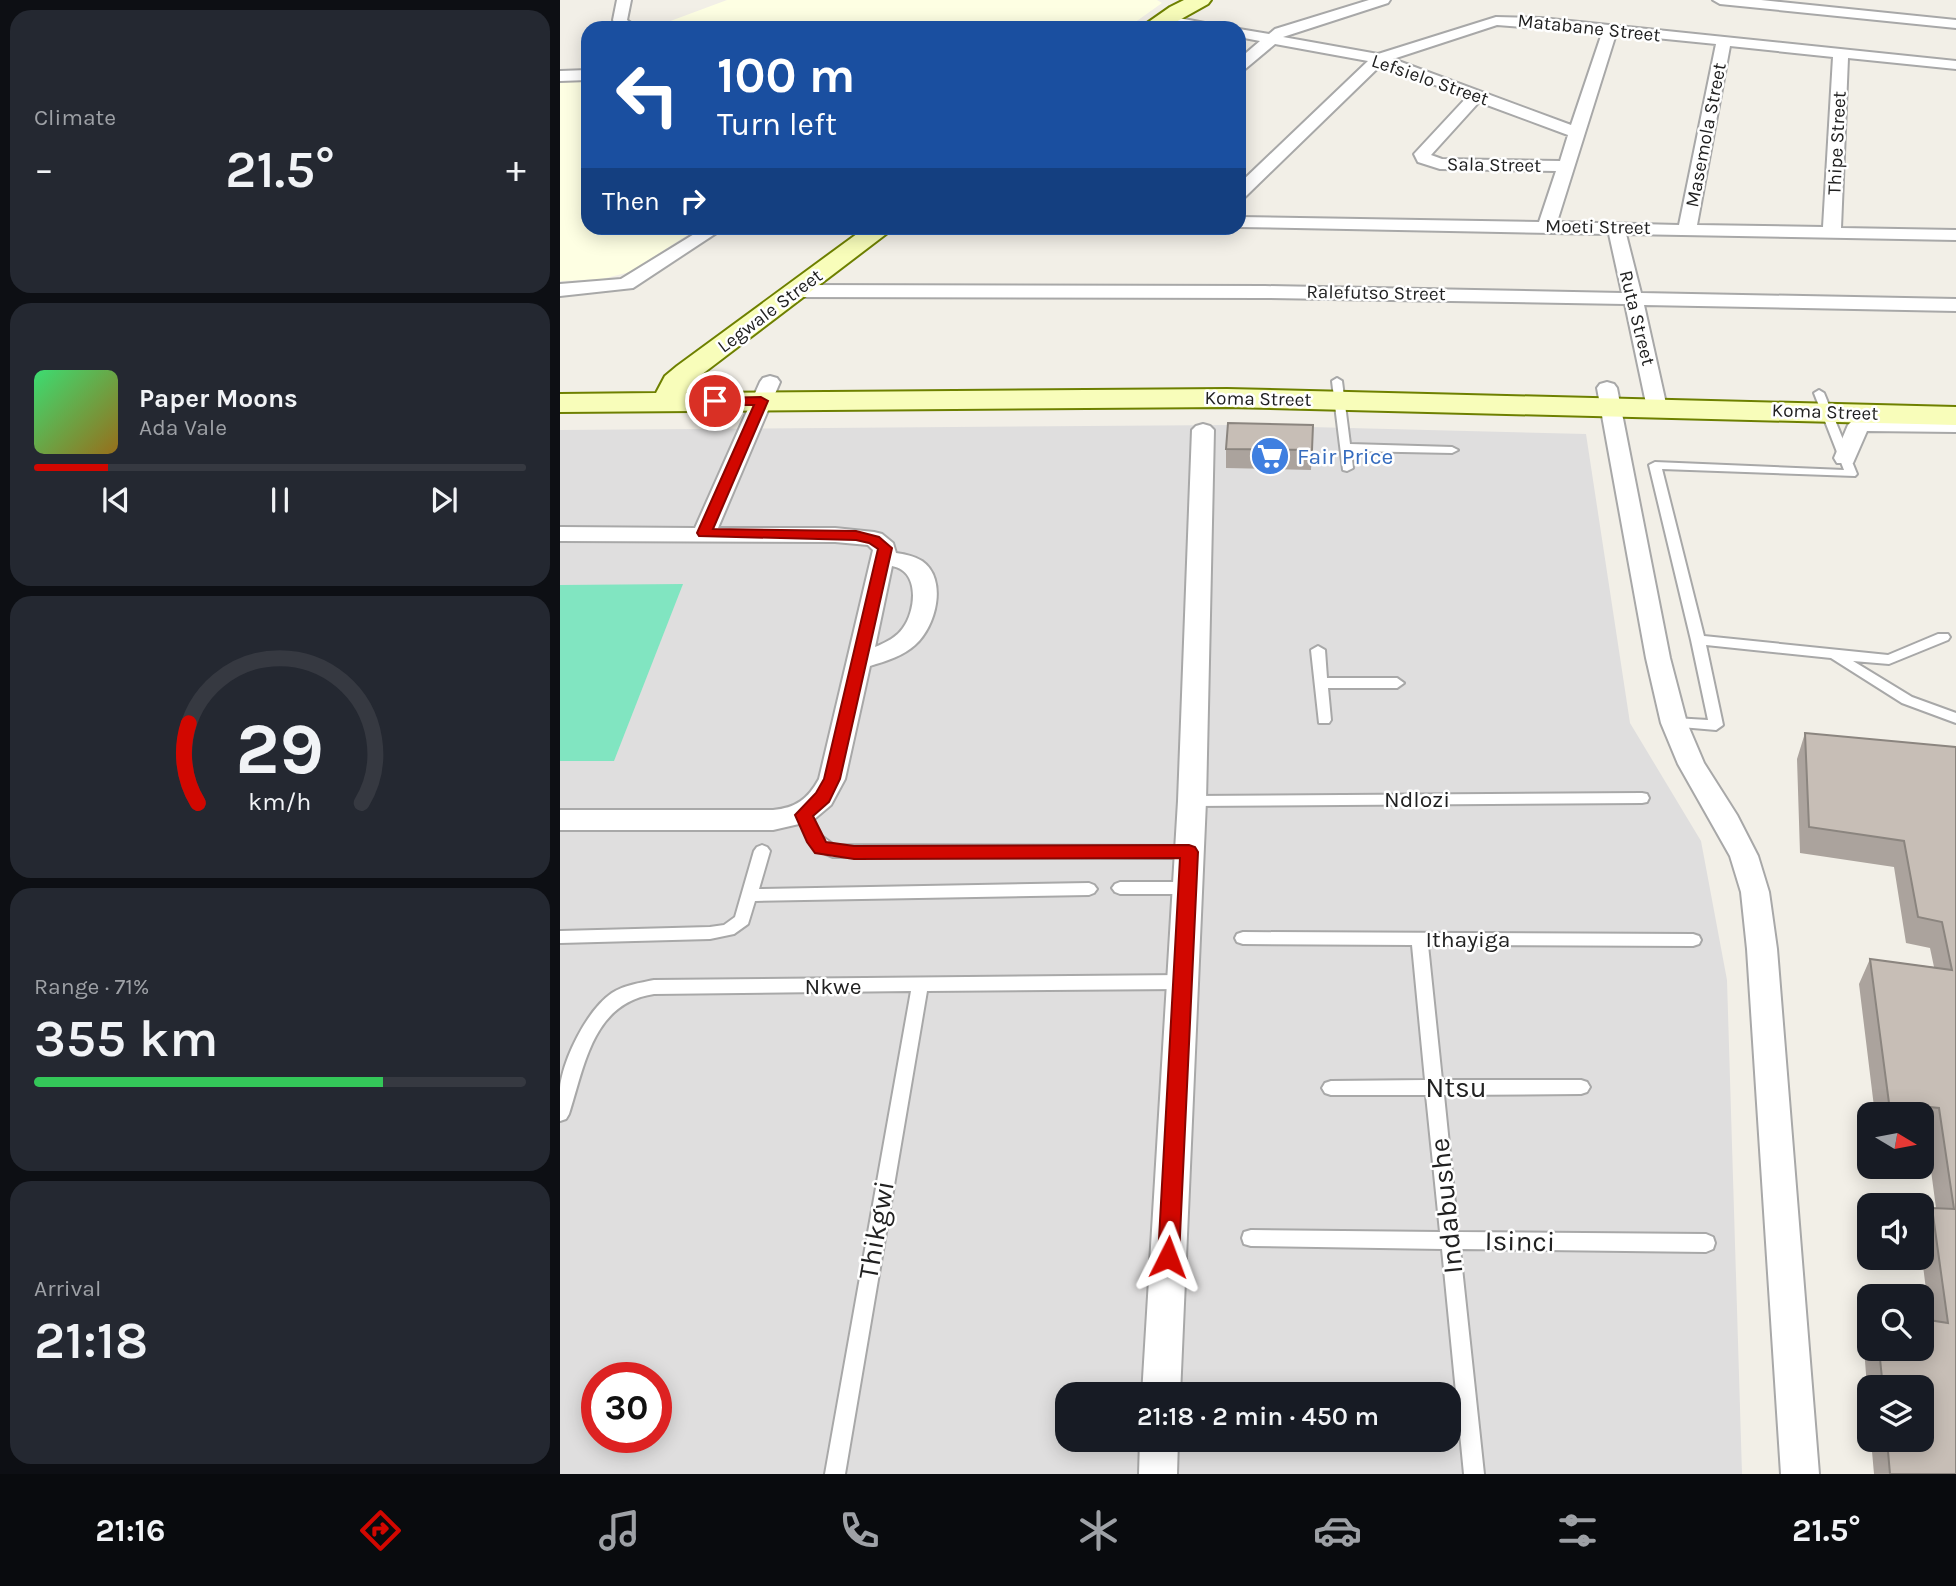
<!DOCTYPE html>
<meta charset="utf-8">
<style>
body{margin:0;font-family:Karla,sans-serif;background:#242831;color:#f1f3f6;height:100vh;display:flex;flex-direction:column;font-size:26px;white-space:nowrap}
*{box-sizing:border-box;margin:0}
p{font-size:23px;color:#9ea1a6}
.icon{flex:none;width:38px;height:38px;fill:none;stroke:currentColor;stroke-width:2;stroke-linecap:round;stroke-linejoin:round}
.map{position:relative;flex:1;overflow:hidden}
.side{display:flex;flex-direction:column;gap:10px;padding:10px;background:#0d0f14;width:560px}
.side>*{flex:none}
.banner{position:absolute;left:21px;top:21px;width:665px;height:214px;border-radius:21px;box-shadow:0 4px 18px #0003;background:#1a4fa0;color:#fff;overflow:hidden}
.needle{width:46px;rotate:100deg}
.tools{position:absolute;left:1297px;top:1102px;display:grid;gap:14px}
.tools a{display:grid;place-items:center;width:77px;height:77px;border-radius:14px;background:#171b24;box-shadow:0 4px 18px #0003;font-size:35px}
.speed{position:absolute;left:21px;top:1362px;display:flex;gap:14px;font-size:35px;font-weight:700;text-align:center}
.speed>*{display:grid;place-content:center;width:91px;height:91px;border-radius:50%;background:#171b24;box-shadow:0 4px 18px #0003;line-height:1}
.speed .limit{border:10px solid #d22;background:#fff;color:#111}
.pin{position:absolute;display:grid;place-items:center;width:60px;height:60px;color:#fff;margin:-30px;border:4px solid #fff;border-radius:50%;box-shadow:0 2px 7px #0007}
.me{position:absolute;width:77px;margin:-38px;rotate:3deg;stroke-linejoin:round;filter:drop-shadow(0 0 5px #0008)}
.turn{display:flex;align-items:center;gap:24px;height:147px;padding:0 21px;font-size:32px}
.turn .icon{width:91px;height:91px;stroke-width:2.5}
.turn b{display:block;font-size:49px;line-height:60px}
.then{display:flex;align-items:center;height:66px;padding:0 21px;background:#0003;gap:14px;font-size:26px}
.big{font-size:52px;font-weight:600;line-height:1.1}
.side .widget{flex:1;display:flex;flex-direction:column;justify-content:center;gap:10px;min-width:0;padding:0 24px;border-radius:21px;background:#242831}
.side .dial{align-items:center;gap:0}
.dial svg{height:182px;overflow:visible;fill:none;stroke:#363941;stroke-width:7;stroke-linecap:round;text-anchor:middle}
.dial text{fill:#f1f3f6;stroke:none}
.song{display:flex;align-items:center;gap:21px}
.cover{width:84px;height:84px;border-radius:10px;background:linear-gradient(135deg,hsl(140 70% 55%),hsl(40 70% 35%))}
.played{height:7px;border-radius:4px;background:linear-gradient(90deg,#d20700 15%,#363941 15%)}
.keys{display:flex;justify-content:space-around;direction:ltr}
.heat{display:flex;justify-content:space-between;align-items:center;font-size:38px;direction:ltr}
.charge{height:10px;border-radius:5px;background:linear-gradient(90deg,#34c759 71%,#363941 0)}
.trip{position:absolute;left:495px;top:1382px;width:406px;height:70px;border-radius:21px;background:#171b24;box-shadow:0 4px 18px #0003;font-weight:600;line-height:70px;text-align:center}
.menu{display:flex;height:112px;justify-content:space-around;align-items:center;background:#090b0e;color:#9ea1a6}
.menu .icon{width:49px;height:49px}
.menu .selected{color:#d20700}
.menu b{font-size:32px;color:#f1f3f6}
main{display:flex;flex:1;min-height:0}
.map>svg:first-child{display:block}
.residential{fill:#dfdede;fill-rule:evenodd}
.education{fill:#feffe3}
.pitch{fill:#81e5c1}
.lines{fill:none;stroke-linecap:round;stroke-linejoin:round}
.lane-casing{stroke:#a8a8a8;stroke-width:4}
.street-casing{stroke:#a8a8a8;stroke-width:4}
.secondary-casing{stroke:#6e8000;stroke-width:4}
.lane{fill:#fff;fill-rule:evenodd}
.street{fill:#fff;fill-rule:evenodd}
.secondary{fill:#f8fdba;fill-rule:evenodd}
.wall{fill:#aba39d}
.building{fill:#c7beb6;stroke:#8b857f;stroke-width:2}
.route{fill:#d20700;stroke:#880500;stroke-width:2}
.labels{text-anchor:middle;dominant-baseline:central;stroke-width:5;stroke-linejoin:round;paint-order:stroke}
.far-street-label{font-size:19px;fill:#212121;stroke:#fff}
.shop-label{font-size:23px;fill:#366cbe;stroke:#fff;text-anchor:start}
.street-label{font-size:23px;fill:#212121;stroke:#fff}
.near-street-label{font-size:28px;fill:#212121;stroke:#fff}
</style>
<main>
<section class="side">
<div class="widget"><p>Climate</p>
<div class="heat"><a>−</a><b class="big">21.5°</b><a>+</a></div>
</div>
<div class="widget">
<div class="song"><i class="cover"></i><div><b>Paper Moons</b><p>Ada Vale</p></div></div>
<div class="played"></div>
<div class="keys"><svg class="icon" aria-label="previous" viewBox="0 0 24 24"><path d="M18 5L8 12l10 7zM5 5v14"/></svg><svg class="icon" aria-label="pause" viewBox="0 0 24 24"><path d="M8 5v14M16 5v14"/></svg><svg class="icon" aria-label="next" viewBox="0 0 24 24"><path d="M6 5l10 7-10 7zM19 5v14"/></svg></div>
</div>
<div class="widget dial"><svg viewBox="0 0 100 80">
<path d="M14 69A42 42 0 1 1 86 69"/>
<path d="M14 69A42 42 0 0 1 10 34" stroke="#d20700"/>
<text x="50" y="56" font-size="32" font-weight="700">29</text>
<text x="50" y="72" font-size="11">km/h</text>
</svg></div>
<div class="widget"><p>Range · 71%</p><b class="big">355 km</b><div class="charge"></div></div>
<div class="widget"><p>Arrival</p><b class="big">21:18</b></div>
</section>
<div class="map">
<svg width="1396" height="1474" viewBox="0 0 1396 1474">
<rect width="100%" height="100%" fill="#f2efe7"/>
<path class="residential" d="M670,425L1026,434L1070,723L1141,841L1167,980L1182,1474H0V430ZM37,1377H96V1437H37ZM508,1395H889V1440H508Z"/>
<path class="education" d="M167,0H597L602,3L567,28H121L97,26Z
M28,81V228H138L70,272L42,279L0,281V82Z"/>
<path class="pitch" d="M123,584L54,761H0V585Z"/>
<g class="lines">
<g class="lane-casing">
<path id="lane" d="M777,378L782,381L790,444L892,447L898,450L892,453L791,451L793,468L787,471L783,470L772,381Z
M1259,390L1264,393L1297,474L1295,476L1102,469L1144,636L1328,655L1378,634H1388L1390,637L1388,640L1329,664L1293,661L1352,697L1396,713V723L1342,703L1271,658L1146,645L1163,725L1156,730L1109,726L1107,723L1114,718L1148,720L1131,640L1089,465L1095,462L1284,470L1254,393Z
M758,646L765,650L767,678H837L844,683L837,688H768L771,720L769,723H759L751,650Z
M1082,793L1087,794L1089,798L1087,802L1082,803L632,806L627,805L625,801L627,797L632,796Z
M244,810L249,811L259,834L274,845L629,846L634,848L637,852L634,856L629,858L273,857C251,850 245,835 237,815L239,811Z
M202,845L207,847L210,851L199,889L529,883L534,885L537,889L534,893L529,895L195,901L188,924L174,934L150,939L0,943V931L150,927L164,925L175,917L194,851L197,847Z
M560,882H627L632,884L635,888L632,892L627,894H560L555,892L552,888L555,884Z
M683,932L1133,934L1139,936L1141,940L1139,944L1133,946L868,945L882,1080H1021L1027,1082L1030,1087L1027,1092L1021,1094L884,1095L898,1232L1146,1234L1153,1237L1155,1243L1153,1249L1146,1252L900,1249L924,1474H904L882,1249L691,1246L684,1244L682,1238L684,1232L691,1230L880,1232L866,1095H771L765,1093L762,1088L765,1083L771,1081L865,1080L852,945L683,944L677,942L675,938L677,934Z
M622,975L628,977L630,982L628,987L622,989L367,991L285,1474H265L351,991L94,994C33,1003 25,1064 9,1114L6,1119L0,1121C0,1111 0,1099 0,1088C3,1059 27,1010 52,993C64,985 80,983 94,980Z"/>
</g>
<g class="street-casing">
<path id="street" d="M57,0H71L67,20L78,28H57L53,20Z
M809,0H830L828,3L723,37L818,54L936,17L981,18L1396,61V69L1288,58L1281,228L1396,230V240L1066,234L1081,293L1396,299V311L1084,305L1107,408L1104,412H1090L1087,408L1065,304L705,298L236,297L227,291L236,285L705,286L1062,293L1049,234L679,227V217L979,222L996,171L880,169L858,162L854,154L907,97L821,65L685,197L679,198V184L808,61L715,44L684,70L679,71V59L700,41L679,37V29L709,34L715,29ZM937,25L1042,33L1011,125L833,59ZM1056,34L1156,44L1119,225L997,222ZM1170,46L1273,57L1263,227L1137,225ZM919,102L1008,135L1000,161L882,159L871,155Z
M1153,0H1201L1396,20V28L1160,4Z
M603,15L650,24L657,28H628L598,22V16Z
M28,70V80L0,81V71Z
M144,228H164L73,288L0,296V284L61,279Z
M210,376L217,378L220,382L158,528H275L314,532L322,534L333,543L336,553C344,554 354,556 362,561C388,579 376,627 355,645C343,656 326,661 310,666L285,779L271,805L252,821L213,830H0V810H213C236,808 248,799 259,779L313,550L308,545L275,542L0,541V527L135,528L200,382L203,378ZM332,566C360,571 356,610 343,628C337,637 325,643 315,647Z
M1047,382L1054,384L1057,388L1110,658L1127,723L1144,763L1177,815L1198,856L1209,892L1217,949L1259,1474H1221L1187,949L1181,892L1170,856L1118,764L1101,723L1086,658L1037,388L1040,384Z
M1299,419L1396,420V432L1307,431L1293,463H1277L1274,458L1288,425L1292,421Z
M643,424L650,426L654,430L646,801L620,1395H582L618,801L632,430L636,426Z
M580,1440H618L617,1474H579Z"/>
</g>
<g class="secondary-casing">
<path id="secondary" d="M624,0H651L648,4L605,28H580L610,7Z
M305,228H334L137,378L126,393L667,389L1396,407V425L667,407L0,412V394L96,393L105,376L117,366Z"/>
</g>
<use href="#lane" class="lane"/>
<use href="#street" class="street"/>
<use href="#secondary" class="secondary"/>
</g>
<path class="wall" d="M753,425L751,470L666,468V449Z
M1245,733L1396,747V1474H1314L1311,1440H1362V1388H1309V1413L1303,1335L1309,1324V1349H1362L1370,1321L1362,1258V1226L1372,1208H1376L1366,1133H1362V1115H1315L1299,984L1310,959L1374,967L1370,948L1346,943L1334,867L1240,853L1237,759Z"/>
<path class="building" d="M668,423L753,425L752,450L666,449Z
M1245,733L1396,747V1474H1330L1327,1440H1362V1388H1323L1319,1349H1362V1319L1388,1323L1372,1208L1394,1209L1379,1108L1329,1103L1310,959L1392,970L1382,922L1358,917L1344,841L1249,827Z"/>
<path class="route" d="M201,397L208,401L153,529L296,531L319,537L332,548L280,779L269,802L253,816L266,842L294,846L629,845L635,847L638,852L619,1257L616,1264L608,1267L601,1264L598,1257L620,858L294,859L255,853L247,842L235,815L256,793L264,779L318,549L309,543L296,540L139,536L137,533L194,405H155L149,401L155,398Z"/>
<defs>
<g id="supermarket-disc" transform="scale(2.0125)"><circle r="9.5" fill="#3f7fe0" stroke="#fff"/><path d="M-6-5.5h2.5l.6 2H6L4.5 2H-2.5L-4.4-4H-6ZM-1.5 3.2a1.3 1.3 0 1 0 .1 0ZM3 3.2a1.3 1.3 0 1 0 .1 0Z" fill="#fff"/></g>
</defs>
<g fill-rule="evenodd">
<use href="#supermarket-disc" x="710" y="456"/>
</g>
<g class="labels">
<g class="far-street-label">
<text transform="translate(1029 28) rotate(6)">Matabane Street</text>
<text transform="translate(870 80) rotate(19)">Lefsielo Street</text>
<text transform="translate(1146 135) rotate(-79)">Masemola Street</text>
<text transform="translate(1277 143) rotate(-87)">Thipe Street</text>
<text transform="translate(934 165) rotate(1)">Sala Street</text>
<text transform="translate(1038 227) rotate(1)">Moeti Street</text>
<text transform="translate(816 293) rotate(1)">Ralefutso Street</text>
<text transform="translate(210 311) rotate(-37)">Legwale Street</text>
<text transform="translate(1077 318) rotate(76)">Ruta Street</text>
<text transform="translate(698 399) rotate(1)">Koma Street</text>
<text transform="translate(1265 412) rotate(2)">Koma Street</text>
</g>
<g class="shop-label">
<text x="737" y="456">Fair Price</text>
</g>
<g class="street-label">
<text x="857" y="799">Ndlozi</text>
<text x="908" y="939">Ithayiga</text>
<text x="273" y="986">Nkwe</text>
</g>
<g class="near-street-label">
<text x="896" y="1087">Ntsu</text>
<text transform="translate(886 1206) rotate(-96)">Indabushe</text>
<text transform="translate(316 1230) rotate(-80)">Thikgwi</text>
<text transform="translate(960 1241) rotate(1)">Isinci</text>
</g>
</g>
</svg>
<div class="tools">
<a><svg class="needle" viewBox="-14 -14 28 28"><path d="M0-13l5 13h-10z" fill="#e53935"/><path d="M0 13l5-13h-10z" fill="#9ea1a6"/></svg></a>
<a><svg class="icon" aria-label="sound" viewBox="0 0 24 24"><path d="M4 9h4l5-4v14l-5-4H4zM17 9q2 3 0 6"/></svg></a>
<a><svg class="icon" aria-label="search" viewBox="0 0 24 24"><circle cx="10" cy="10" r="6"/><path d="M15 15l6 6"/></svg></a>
<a><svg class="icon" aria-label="layers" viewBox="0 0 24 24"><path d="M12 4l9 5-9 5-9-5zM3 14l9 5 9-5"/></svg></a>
</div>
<div class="speed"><div class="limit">30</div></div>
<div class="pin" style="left:155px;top:401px;background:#d93025"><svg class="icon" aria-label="arrive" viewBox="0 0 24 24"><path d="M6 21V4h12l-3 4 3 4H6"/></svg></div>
<svg class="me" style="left:608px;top:1257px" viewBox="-20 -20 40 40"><path d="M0-17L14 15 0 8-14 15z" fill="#d20700" stroke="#fff" stroke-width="4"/></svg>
<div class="trip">21:18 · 2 min · 450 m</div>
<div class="banner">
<div class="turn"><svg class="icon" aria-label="left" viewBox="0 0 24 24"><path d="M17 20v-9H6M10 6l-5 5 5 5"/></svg><div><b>100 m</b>Turn left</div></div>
<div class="then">Then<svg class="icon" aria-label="right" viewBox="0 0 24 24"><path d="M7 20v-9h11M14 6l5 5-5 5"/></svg></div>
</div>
</div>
</main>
<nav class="menu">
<b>21:16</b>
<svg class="icon selected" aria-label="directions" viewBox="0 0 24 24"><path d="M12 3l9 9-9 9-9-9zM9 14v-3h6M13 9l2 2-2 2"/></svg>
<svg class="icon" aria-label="music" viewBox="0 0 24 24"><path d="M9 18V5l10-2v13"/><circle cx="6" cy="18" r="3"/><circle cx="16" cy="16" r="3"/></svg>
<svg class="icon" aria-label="phone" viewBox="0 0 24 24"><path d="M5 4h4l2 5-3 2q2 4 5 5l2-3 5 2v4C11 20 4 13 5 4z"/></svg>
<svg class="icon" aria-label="climate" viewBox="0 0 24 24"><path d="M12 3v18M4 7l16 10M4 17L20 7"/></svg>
<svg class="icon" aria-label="car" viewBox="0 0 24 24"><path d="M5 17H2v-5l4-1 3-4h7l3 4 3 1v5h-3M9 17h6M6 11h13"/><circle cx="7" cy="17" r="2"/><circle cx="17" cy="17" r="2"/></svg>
<svg class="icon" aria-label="filters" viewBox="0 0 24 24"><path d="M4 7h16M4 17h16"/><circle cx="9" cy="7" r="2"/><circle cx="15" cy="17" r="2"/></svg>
<b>21.5°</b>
</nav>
